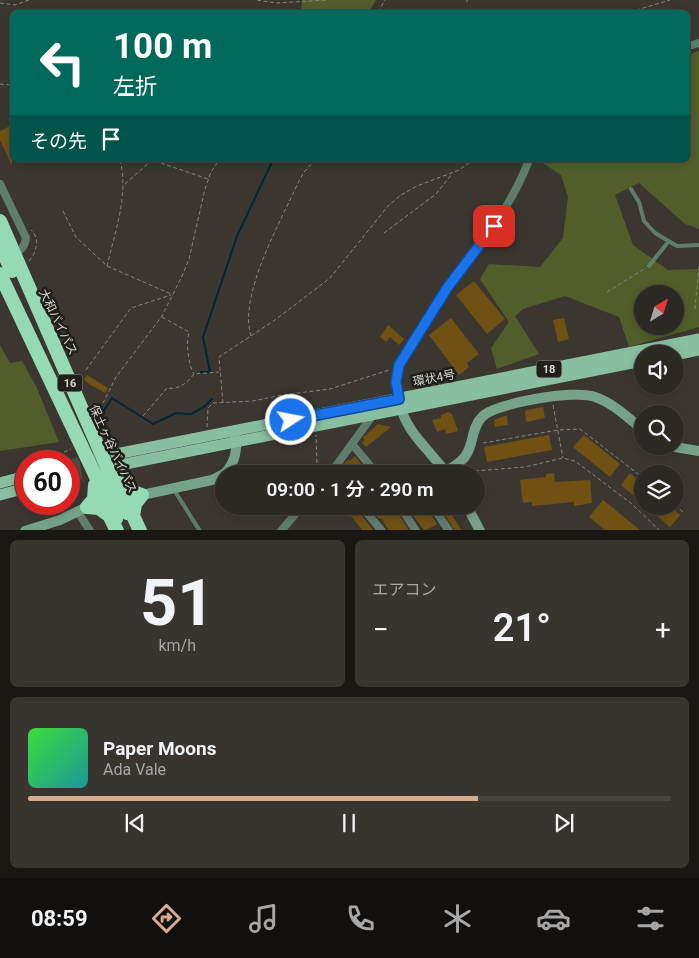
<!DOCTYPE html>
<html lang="ja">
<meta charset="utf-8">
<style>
body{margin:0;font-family:Roboto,"Noto Sans JP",sans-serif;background:#383531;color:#f1f3f6;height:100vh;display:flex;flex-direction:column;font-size:19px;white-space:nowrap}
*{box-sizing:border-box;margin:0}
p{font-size:16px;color:#a6a6a6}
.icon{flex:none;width:28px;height:28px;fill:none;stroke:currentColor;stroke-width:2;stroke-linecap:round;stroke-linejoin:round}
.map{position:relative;height:530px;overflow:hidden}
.details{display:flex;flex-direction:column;gap:10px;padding:10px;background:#181714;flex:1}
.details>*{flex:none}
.guide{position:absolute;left:10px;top:10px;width:680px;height:152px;border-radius:8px;box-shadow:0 2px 8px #0003,0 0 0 1px #484541;background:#00695c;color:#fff;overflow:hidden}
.needle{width:32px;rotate:38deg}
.buttons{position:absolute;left:634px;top:285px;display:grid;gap:10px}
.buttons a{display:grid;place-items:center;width:50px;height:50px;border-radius:50%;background:#2c2924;box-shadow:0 2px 8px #0003,0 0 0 1px #484541;font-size:25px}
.speed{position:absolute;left:15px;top:450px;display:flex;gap:10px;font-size:25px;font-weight:700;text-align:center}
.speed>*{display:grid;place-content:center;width:65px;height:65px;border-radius:50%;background:#2c2924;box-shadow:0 2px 8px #0003,0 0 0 1px #484541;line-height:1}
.speed .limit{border:8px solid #d22;background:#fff;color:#111}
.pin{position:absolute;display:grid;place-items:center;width:42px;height:42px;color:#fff;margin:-21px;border-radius:10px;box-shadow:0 2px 8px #0006}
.me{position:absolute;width:55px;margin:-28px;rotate:79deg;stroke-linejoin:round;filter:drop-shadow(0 0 4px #0008)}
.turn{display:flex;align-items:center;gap:18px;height:105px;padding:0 20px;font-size:22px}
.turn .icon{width:65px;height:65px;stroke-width:2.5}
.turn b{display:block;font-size:35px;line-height:42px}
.then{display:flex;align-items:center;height:48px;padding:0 20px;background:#0003;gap:10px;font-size:19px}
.big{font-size:38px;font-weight:600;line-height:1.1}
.details .widget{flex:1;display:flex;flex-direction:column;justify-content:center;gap:8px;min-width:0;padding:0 18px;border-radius:8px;background:#383531}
.details .dial{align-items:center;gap:0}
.dial b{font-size:65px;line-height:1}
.song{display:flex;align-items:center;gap:15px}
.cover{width:60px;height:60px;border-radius:8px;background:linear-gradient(135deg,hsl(120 70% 55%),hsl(180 70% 35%))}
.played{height:5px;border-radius:2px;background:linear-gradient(90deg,#d6ab8b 70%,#484541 70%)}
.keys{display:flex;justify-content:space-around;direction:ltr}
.heat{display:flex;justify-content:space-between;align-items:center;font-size:28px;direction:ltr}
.details .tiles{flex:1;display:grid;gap:10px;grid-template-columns:1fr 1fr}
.widget:last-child{grid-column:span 2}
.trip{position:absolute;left:215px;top:465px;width:270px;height:50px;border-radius:25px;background:#2c2924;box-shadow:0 2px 8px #0003,0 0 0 1px #484541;font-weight:600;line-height:50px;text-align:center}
.menu{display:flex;height:80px;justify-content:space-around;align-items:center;background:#12100e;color:#a6a6a6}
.menu .icon{width:35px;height:35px}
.menu .current{color:#d6ab8b}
.menu b{font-size:22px;color:#f1f3f6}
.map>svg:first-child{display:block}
.green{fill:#515e2a;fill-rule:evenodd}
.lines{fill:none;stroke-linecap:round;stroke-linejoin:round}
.stream{stroke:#012636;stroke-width:2}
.building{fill:#6f5114}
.primary-tunnel{stroke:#534f48;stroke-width:11;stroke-dasharray:11 5.5;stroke-linecap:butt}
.path{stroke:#85827c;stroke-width:1;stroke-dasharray:4 2.5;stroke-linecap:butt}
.lane{stroke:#617c6d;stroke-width:4}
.street{stroke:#617c6d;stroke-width:8}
.secondary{stroke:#77a28a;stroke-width:10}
.primary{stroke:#88bfa1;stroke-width:11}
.highway{stroke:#96d9b5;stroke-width:14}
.highway-bridge{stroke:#96d9b5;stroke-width:14}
.route-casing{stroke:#114b97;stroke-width:12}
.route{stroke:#1a73e8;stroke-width:9}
.labels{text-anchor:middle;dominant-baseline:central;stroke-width:5;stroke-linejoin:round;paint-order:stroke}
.shield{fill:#201f1b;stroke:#a19f9a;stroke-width:1}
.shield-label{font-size:11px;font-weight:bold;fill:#d8d6d1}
.street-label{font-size:12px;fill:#d8d6d1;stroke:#201f1b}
</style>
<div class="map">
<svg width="699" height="531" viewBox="0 0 699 531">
<rect width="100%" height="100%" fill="#3b3730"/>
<path class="green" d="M302,0H376L369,12H301Z
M699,51V229L685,224L639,183L615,195L633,245L668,270L699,269V327L629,347L619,317L565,296L523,309L515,316L539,354L497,369L491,348L509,322L480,279L489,264L540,267L563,238L568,197L561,175L538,160H688V55ZM642,294H675V326H642Z
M0,345L10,363L22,361L36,386L59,442L0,451Z"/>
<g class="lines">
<path class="stream" d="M201,372H210L203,337L237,236L273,160
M98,420L112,398L153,424L176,413L191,414L204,407L212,399"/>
</g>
<path class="building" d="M10,126L12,131V166L0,140V131Z
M474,281L505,319L487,334L456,295Z
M451,318L479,354L467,363L469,367L459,375L429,335Z
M564,318L569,339L558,342L553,320Z
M388,325L404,339L399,345L390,337L386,342L380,337Z
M87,375L108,388L105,393L89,384L84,380Z
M543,407L545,418L526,422L525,412L527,410Z
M448,412L452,414L458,431L446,434L445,429L437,432L432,420L441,418V415Z
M507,415L508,425L495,427L494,420Z
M378,424L391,427L366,447L362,443L365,440L363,438Z
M549,435L552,450L487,462L484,447Z
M584,435L620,464L610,477L573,447Z
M355,456L369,474H337L348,459L350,461Z
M554,473L555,482L590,480L592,503L574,506V502L532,506V502L523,503L520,480L546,477V474Z
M630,473L642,484V503L621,485Z
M603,500L641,531H606L589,517Z
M373,506H394L409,531H389L381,518L379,519L373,512L376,510Z
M417,506H431L430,513L437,524L425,531L410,512Z
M439,506H446L462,531H455Z
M646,506H669L680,515L670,527Z
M356,508L357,510L374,531H363L356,522L349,514Z"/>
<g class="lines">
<path class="primary-tunnel" d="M69,465L116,454
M71,476L116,466"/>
<path class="path" d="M257,0L276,3L327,0
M467,0V2
M0,3L15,5L29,0
M492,10V12
M378,12L385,0
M630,12L670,0
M0,84L12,85
M125,184L152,160L208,179
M63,211L76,237L107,266L171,294
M384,233L436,194L452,174
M29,261C37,252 40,238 31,230
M107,266C115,232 129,194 120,160
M607,292L644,269
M695,309L699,266
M162,317L189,332C186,343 188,364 194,374
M251,336C238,296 280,223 297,185L304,172L315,160
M86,370L131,308L171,295
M223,403L219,357L275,320L330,278L388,206L401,195L417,186L459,170L473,160
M553,405L563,458
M97,415L116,377L162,316L182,276L189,259L205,189L211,172L219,160
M143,416L167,388C179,390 187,383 194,374L219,372
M207,427L208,408L213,403L253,401L282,395L330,389L389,370
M483,443L558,430L580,429L642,477
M64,452L71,449
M462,472L525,467L563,458L575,461L632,504L660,531
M311,474L317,465L316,435
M77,483L84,481
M220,486L224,495
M675,505L684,513
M229,506L238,515L254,506"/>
<path class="lane" d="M631,189L639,202L644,221L655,233L677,246L699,245
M649,266L668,242
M174,490L200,531"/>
<path class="street" d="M688,46L699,43
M0,184L26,238C25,247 21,250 13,255
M399,399C398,388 395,379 398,369C403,352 417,334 426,319C461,267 507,219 529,160
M352,444L377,474
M330,474L373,415
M361,506L382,531
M400,506L416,531
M435,510L449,531
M78,512L90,531
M281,531L302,506"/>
<path class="secondary" d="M400,403C405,432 430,450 447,474
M669,446L699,451
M445,472C452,467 462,463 466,455C474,444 471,428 482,417C495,403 576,389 595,397C613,403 628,418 642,429
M224,474C235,464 238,449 235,435
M142,495L212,480L224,474
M467,506L480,531
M25,531L60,520L87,507"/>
<path class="primary" d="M675,355L699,350
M116,454L699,339
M120,465L642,361
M69,477L71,476
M0,483L26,476
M0,495L26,488"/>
<path class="highway" d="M116,480L128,490L142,495L135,504L133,516
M125,498L140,531
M87,507L99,508L110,516
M87,507L94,499L95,485
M106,509L117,531"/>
<path class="highway-bridge" d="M0,221L127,513
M0,246L12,271
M0,274L116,519"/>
</g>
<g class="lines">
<g class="route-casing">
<path id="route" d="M291,420L399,399L396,382L399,365L447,288L494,226"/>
</g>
<use href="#route" class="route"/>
</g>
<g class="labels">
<g class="shield">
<rect x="536.5" y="360.5" width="25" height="17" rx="4"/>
<rect x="57.5" y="374.5" width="25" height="17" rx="4"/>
</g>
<g class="shield-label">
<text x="549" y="369">18</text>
<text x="70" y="383">16</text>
</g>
<g class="street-label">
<text transform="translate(58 322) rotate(64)">大和バイパス</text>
<text transform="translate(434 378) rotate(-11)">環状4号</text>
<text transform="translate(113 449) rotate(65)">保土ヶ谷バイパス</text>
</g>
</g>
</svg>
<div class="buttons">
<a><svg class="needle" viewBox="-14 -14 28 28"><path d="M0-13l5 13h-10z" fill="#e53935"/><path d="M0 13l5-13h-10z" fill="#a6a6a6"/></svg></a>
<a><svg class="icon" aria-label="sound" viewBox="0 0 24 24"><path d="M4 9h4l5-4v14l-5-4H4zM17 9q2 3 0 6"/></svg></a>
<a><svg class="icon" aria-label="search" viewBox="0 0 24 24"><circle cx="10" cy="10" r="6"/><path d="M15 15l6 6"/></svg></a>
<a><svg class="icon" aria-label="layers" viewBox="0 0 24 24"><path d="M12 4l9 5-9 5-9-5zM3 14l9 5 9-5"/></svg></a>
</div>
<div class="speed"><div class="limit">60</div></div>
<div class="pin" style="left:494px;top:226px;background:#d93025"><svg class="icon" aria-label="arrive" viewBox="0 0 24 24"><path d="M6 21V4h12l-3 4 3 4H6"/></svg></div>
<svg class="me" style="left:291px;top:420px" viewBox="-20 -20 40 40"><circle r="17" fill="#1a73e8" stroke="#fff" stroke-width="3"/><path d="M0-11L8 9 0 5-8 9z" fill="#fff"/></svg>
<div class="trip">09:00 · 1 分 · 290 m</div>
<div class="guide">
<div class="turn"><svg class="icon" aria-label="left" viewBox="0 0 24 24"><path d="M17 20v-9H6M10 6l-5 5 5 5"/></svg><div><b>100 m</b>左折</div></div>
<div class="then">その先<svg class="icon" aria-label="arrive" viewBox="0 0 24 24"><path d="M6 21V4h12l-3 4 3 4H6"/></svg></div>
</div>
</div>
<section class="details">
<div class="tiles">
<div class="widget dial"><b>51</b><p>km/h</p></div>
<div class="widget"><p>エアコン</p>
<div class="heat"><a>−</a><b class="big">21°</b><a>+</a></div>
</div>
<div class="widget">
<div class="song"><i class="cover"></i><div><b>Paper Moons</b><p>Ada Vale</p></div></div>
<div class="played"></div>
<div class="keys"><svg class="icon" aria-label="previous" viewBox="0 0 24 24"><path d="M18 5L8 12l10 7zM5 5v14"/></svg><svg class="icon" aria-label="pause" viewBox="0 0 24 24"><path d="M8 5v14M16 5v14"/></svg><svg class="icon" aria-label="next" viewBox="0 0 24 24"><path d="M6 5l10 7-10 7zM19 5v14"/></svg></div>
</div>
</div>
</section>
<nav class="menu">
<b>08:59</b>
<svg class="icon current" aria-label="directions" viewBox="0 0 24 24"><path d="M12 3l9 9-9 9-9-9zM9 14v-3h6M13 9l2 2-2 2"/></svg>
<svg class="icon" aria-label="music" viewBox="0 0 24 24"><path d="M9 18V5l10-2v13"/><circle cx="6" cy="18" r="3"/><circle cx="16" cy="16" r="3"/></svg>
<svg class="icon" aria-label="phone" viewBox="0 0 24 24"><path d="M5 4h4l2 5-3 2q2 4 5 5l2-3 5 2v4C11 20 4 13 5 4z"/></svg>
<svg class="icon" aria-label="climate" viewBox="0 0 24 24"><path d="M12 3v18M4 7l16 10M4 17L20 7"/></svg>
<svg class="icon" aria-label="car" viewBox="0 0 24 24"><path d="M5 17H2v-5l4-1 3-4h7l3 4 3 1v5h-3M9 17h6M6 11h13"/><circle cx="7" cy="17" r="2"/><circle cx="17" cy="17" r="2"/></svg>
<svg class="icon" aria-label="filters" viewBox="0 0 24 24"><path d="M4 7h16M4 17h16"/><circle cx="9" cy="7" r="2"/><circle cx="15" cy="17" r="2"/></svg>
</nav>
